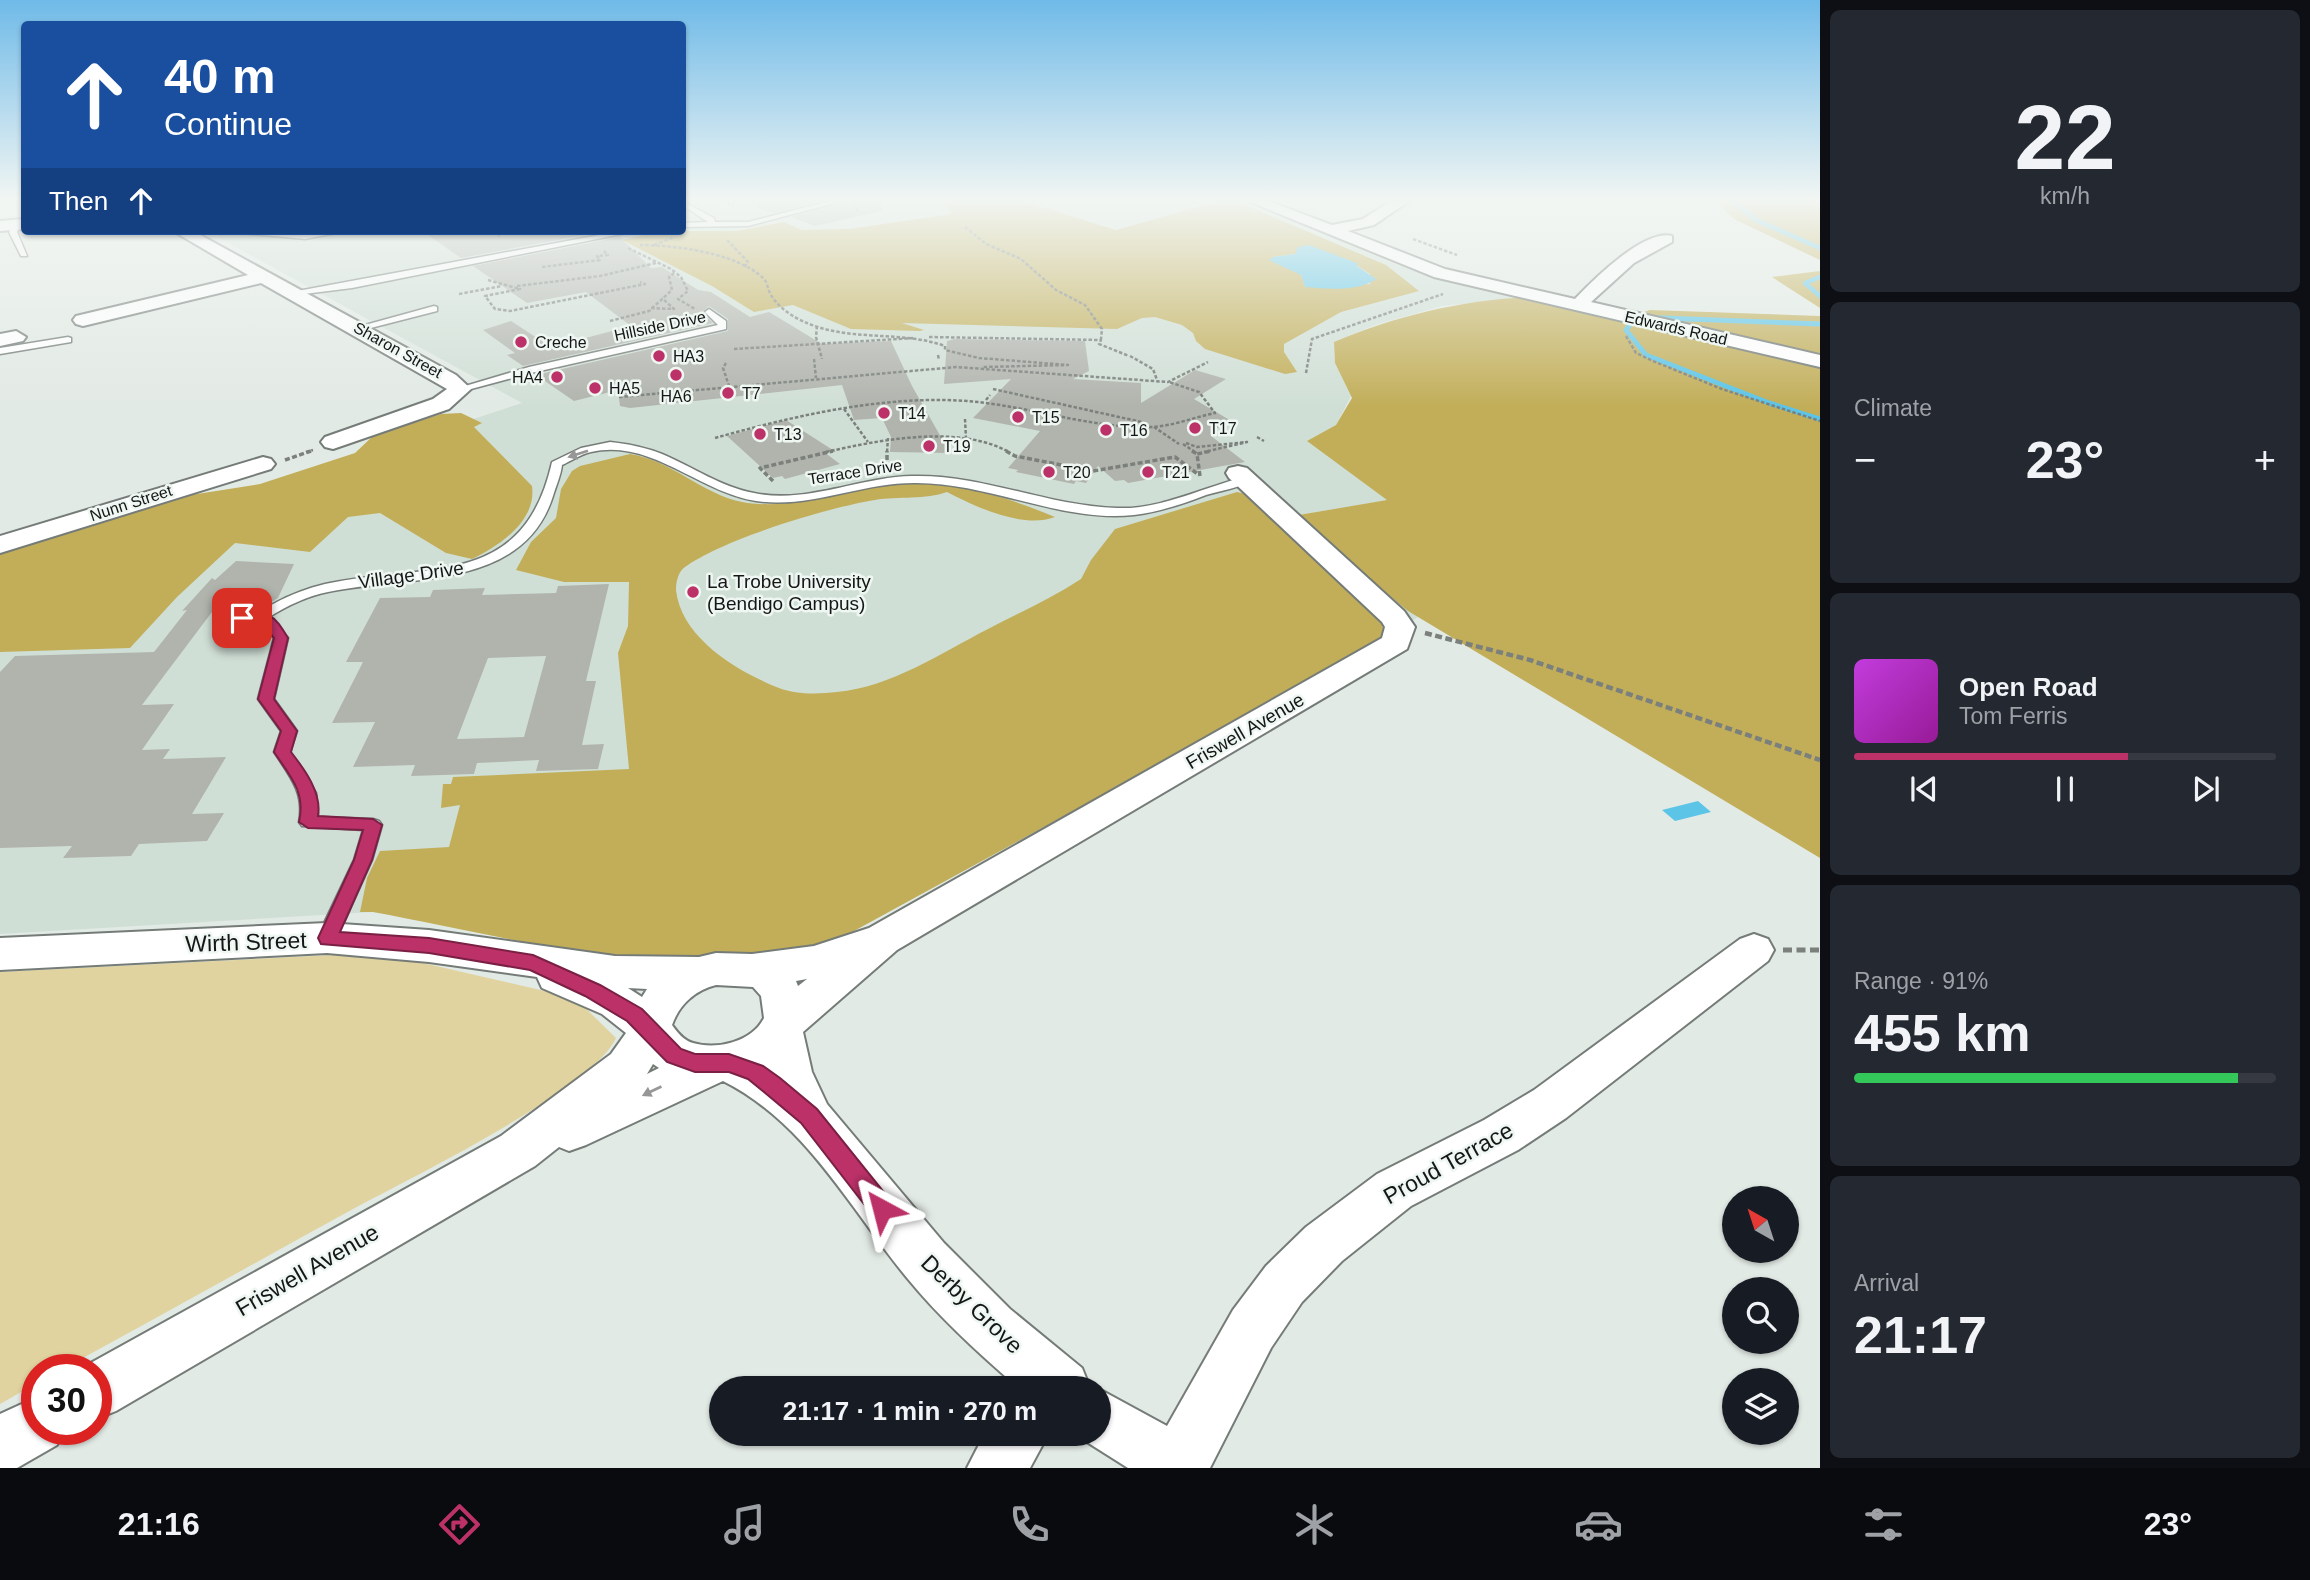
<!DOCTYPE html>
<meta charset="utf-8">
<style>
body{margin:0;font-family:Arial,sans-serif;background:#242831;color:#f1f3f6;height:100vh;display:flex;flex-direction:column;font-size:26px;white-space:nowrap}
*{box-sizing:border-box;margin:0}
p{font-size:23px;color:#9ea1a6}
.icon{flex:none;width:38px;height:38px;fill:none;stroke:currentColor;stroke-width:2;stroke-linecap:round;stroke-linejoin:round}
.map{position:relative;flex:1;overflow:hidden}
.drawer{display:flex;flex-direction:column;gap:10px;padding:10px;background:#0d0f14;width:490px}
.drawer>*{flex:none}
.hud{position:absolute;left:21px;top:21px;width:665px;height:214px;border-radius:7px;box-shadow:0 2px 5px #0004;background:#1a4fa0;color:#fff;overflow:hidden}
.needle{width:46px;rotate:321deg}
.fabs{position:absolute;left:1722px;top:1186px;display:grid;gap:14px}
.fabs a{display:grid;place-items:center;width:77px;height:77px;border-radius:50%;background:#171b24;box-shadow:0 2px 5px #0004;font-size:35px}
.speed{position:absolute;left:21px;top:1354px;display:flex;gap:14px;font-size:35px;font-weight:700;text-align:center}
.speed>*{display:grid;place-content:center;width:91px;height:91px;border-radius:50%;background:#171b24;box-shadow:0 2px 5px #0004;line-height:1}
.speed .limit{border:10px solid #d22;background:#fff;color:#111}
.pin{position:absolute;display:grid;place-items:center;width:60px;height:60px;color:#fff;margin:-30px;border-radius:14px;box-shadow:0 4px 10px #0006}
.me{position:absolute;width:77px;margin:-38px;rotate:322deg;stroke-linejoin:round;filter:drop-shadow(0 0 5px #0008)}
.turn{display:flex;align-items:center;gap:24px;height:147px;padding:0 28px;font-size:32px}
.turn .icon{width:91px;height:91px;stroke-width:2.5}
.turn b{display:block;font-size:49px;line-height:60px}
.then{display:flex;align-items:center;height:66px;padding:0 28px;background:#0003;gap:14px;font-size:26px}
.big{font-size:52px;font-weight:800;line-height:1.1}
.drawer .card{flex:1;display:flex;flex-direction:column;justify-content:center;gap:10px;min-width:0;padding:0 24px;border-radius:10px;background:#242831}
.drawer .dial{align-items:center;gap:0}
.dial b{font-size:91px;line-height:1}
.song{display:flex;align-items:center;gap:21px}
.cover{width:84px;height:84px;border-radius:10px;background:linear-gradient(135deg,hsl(290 70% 55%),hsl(300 70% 35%))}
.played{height:7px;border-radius:4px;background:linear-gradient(90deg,#bc3168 65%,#363941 65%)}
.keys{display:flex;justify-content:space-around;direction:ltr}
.heat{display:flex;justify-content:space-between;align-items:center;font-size:38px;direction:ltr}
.charge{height:10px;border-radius:5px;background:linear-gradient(90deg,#34c759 91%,#363941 0)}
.trip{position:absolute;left:709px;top:1376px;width:402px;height:70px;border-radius:35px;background:#171b24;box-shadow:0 2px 5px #0004;font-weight:800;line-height:70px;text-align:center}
.dock{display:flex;height:112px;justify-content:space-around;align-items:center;background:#090b0e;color:#9ea1a6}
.dock .icon{width:49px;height:49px}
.dock .on{color:#bc3168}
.dock b{font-size:32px;color:#f1f3f6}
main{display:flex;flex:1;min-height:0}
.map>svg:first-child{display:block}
.built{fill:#d0dfd6}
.green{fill:#e0d39f}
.forest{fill:#c2ae59;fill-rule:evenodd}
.water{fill:#5bc4e7}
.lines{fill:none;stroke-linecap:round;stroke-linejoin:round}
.stream-far1{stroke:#5bc4e7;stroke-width:4.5}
.stream{stroke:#5bc4e7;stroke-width:5}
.building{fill:#b1b4ad;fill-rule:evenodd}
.lane-casing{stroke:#757c78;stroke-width:3}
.street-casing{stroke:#757c78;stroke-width:4}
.path-far3{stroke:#7b807d;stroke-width:2.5;stroke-dasharray:3.5 2;stroke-linecap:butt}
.path-far2{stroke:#7b807d;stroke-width:3.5;stroke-dasharray:5 2.5;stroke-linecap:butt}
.path-far1{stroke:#7b807d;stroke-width:4.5;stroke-dasharray:7 3.5;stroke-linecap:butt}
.path{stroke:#7b807d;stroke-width:5;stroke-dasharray:9 4.5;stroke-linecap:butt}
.lane{fill:#fff;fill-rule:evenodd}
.street{fill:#fff;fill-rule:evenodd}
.oneway{fill:#969796}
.route{fill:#bc3168;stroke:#7a2044;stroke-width:2}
.poi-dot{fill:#bc3168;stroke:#eff7f2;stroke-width:2.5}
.labels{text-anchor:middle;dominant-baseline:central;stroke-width:5;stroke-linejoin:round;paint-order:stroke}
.far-street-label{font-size:16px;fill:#151716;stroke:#eff7f2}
.far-poi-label{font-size:16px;fill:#151716;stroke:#eff7f2;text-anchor:start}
.street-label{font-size:19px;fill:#151716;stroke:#eff7f2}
.poi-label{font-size:19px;fill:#151716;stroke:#eff7f2;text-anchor:start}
.near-street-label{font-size:23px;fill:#151716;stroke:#eff7f2}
</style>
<main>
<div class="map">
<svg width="1820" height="1468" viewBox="0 0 1820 1468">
<rect width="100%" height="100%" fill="#e2eae5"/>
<path class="built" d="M683,201H1242L1398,265L1453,283L1526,297L1442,306L1375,325L1334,342L1335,363L1351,396L1336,425L1308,441L1388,500L1294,516L1418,617L1365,651L854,931L618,957L373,912L0,934V574L522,403L219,238L217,231H682Z"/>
<path class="green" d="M354,954L423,963L575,998L616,1038C592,1090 410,1178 353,1209C255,1263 158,1317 61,1370H37V1383L0,1404V972Z"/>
<path class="forest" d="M952,201H1023L1116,230L1219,201H1236L1386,265L1419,291L1341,312L1284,344V352L1297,372L1285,374L1205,349L1196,341L1193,333L1182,325L1155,317L1142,318L1117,329L902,323L924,330L920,331L851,329L793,305L754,312L712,286L622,240L663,231H737L784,222L802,230L849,229L951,214L947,205ZM1295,254L1356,265L1370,274V284L1305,287L1301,275L1273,257Z
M1715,201H1820V260L1734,219Z
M1820,271V308L1772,277Z
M1526,297L1629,317L1650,310L1820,316V858L1408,611L1293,516L1387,500L1307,441L1336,425L1352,398L1335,363L1334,342C1396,316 1458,301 1526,297Z
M461,413L482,423L474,427L532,486C537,521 499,546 472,559L446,553L380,513L348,517L310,552L235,543L177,597L130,648L0,652V554L178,497L260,484L355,453L374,435L441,414Z
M630,454C673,461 702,494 742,502C797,512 850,485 905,483C955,481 1010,498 1055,517C1023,529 976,507 947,492C926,500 898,496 875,500C826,508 724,539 685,567C678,572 676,582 676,590C681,638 738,672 779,688C797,695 819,694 837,692C891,687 941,653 988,629C1019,613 1052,598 1081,579L1091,560L1115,529L1237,492L1246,494L1379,617L1385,634L1365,651L854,931C705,994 525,940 373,912H360L367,878L380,851L449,847L460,805L441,808L443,784H451L453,777L629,769L618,653L628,626L629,582H564L516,570L531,542L556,518L561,489L572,471L580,466Z"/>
<path class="water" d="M1309,245L1357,263V266L1376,279C1358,292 1326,289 1305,287L1301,275L1269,260L1273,257L1295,254L1298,247Z
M1698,801L1711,812L1675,821L1662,810Z"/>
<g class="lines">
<path class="stream-far1" d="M1733,201L1756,220L1820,248
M1820,277L1805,283L1820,296"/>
<path class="stream" d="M1637,317L1820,324
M1632,322L1626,330L1646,355L1769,403L1820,419"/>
</g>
<path class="building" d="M758,201H819L774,213L757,208Z
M844,201H881L882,211L815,226L791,217Z
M422,231H607L461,258Z
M620,237L651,268L662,267L698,290L711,292L750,317L769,312L822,344L891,341L912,386L950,453L890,452L891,437L882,418L854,420L842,385L630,408L620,406L618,390L574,401L536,375L728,331V319L709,306L702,312L713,323L523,366L507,355L515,353L483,330L511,321L551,347L631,326L586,292L527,303L473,266Z
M955,339L1085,341L1089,371L1073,379L1141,383V403L1195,370L1226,379L1194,399L1233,422L1213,430L1219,434L1211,436L1245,462L1128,483L1124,480L1115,481L1098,466L1086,483L1076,481L1074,484L1016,472L1018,470L1008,468L1040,431L973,418L1011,379L944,384L947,341Z
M786,420L836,452H824L840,464L785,479L782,476L773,478L727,436Z
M236,561L294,564L278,598L268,604L215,608L142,705L174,704L142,750L170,749L163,759L226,757L192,814L224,813L207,841L139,844L131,856L63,858L72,846L0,848V672L15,656L154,652L187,610L182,611L212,578L215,580Z
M609,584L586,681H596L582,745L604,744L598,769L536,771L539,760L477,763L474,774L411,776L415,765L353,767L375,722L332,723L363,662H346L380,598L430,597L433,590L485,588L482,595L556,593L558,586ZM546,656L524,737L457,739L488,658Z"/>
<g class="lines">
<g class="lane-casing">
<path id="lane" d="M682,201L714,218L715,222H748L830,201H842L748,226L682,227V223L708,222L682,205Z
M14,223L21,225L17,232L27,256H21L9,232Z
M186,231H206L187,235L183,233Z
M218,231L305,235L347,231L305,239Z
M621,231H637L352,288L296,295L292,292Z
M434,306L437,307V311L359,331L354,328Z
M709,309L726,321V329L531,373L460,392L455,389L529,367L718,325L705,312Z
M68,337L71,338V342L0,354V348Z
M610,442C628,444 645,447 662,454C693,467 721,487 754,493C807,504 860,477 912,476C982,474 1047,506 1117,508C1161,510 1203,487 1245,477L1251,480C1240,488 1220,491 1206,495C1183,504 1159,512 1134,515C1062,523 988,482 914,483C860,483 810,509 756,501C698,492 651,438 591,452C581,454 571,461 562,465C561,475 556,486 553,496C523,592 405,575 328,592C307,596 287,606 269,617L288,638L274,699L297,731L290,752L316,793L318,817L373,819L379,821L382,825L372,860L337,938L334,943L327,945L320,943L317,938L354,860L363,830L302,826L299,822C305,793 289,775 274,752L281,731L258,699L274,638L259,623H227L220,619C230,610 244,617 256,613C262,611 269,606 275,603C290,595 308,588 325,584C426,562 523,591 552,462L581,448Z"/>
</g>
<g class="street-casing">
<path id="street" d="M1248,201H1269L1332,225L1363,219L1391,201H1409L1374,225L1348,231L1445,269L1575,299C1593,280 1644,229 1672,236V242L1634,263L1591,302L1820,355V367L1434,277Z
M24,219V229L0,231V221Z
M173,231H193L456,375L471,389L449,409L333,449L325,447L321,442L325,437L433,399L447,389L261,283L83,326L76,324L73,320L76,316L248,275Z
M16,331L26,337L23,341L0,346V334Z
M263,457L271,459L275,464L271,469L0,553V536Z
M1238,466L1247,468L1404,611L1415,627L1407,649L897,950L803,1032L812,1072L827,1104L944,1243L1010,1309L1082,1368L1090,1388H1019C979,1354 941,1319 908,1279C850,1209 807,1123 723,1081L586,1145L569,1151L559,1147L535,1166L116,1411L96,1419V1370H78L501,1136L611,1054L626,1033L602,1014L542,988L537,977L429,962L327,953L0,970V938L327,923L429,930L615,956L699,957L716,953L752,954L814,946L869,928L1382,638L1385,627L1382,622L1229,478L1226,473L1229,468ZM807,979L798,986L796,981ZM716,985L753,987L761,996L764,1018C752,1042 717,1050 693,1043C684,1041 677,1032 672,1025C679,1005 695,990 716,985ZM628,988L647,989L642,997ZM653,1064L659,1068L647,1074Z
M1754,934L1768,939L1774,950L1768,961L1566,1118L1518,1150L1411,1206L1342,1261L1302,1302L1271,1348L1210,1468H1128L1079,1437L1077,1433H1099V1389L1167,1426L1233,1310L1266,1266L1306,1227L1377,1174L1484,1120L1534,1090L1740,939Z
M37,1397V1430H64L57,1445L17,1468H0V1414Z
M985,1433H1049L1030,1468H967Z"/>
</g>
<path class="path-far3" d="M722,201L734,206
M854,203L858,212
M965,227L986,244L1021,259L1056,290L1085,305L1102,329L1101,339
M493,231L501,237
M1413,239L1457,255
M727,240L748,262L744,267
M640,245C675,245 737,253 763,278C768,283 767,288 770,293C776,306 794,318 807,323C851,342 900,330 945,346V350L979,358L1068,365L983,367
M654,245L675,237
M628,248L671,269L681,277L688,291L678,299L695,309
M542,267L600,260L597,256L608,255L604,251
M488,280L520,289L485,296L495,309L510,311L645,284L640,282
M517,286L600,276L656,263
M459,294L502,286
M651,308L674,309L662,298
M610,321L649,311L672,290L669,277L674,273
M817,326L816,337L822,359
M1626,336L1636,353L1653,361L1722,389L1820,421
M929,337L1101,340L1099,344L1129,356
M734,349L914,338
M938,355L939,360
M1130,356L1153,369L1157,380
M814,359L816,378
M726,363L723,368L729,386
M1306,373L1312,339L1443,294
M993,389L1146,423
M619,397L956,367L1168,382L1208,362
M986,400L990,395
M844,409L868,442
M965,419L966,439
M1154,427L1179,444
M1257,437L1264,441
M715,438C797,415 892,393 978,402C1033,408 1097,429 1152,427C1173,426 1195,417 1215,413L1199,392L1169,382
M1186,443L1197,447L1247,442L1204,452
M1183,444L1195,452
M306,452L313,450
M826,452C879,440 958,424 1009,452
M887,452L888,438"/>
<path class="path-far2" d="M1006,451L1015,456L1093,471L1175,457L1199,475
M1192,451L1197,454
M285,460L311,451
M887,460V451
M1200,476L1197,454L1211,451
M773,481L760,468L833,451"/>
<path class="path-far1" d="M1425,633L1530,660L1820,760"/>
<path class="path" d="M1783,950H1820"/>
<use href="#lane" class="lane"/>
<use href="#street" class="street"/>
</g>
<defs><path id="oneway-solid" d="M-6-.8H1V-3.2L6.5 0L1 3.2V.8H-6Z" transform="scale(1.75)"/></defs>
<g class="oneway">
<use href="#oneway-solid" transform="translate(578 454) rotate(162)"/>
<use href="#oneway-solid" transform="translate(652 1091) rotate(154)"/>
</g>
<linearGradient id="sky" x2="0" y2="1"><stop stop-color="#6fbae8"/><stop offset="0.49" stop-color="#f2f6f3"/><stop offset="1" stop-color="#f2f6f3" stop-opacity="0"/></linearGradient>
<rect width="1820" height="407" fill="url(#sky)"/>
<path class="route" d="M242,614C271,613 273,613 288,638L274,699L297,731L291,752C305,770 322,793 318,816L373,819L382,825L372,860L340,932L429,938L533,955L600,985L642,1009L681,1049L695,1054H729L763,1066L780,1078L817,1109L891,1201L894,1209L891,1217L882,1220L874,1217L801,1123L764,1092L748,1079L729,1072H695L667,1062L627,1021L585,996L530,970L429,953L321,944L318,938L354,860L363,830L308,828L299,822C306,792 290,776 274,752L281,731L258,699L274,638L261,622L237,621V615Z"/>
<g class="poi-dot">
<circle cx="521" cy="342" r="7"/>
<circle cx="659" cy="356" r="7"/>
<circle cx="676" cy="375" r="7"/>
<circle cx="557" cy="377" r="7"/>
<circle cx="595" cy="388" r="7"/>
<circle cx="728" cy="393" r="7"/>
<circle cx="884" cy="413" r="7"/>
<circle cx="1018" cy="417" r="7"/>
<circle cx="1195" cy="428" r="7"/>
<circle cx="1106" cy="430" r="7"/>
<circle cx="760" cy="434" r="7"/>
<circle cx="929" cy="446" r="7"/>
<circle cx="1049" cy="472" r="7"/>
<circle cx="1148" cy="472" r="7"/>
<circle cx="693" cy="592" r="7"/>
</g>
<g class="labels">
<g class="far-street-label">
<text transform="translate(660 326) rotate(-12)">Hillside Drive</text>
<text transform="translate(1676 328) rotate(13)">Edwards Road</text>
<text transform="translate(398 350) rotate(29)">Sharon Street</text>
<text transform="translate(855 472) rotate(-9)">Terrace Drive</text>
<text transform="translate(131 503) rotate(-18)">Nunn Street</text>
</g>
<g class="far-poi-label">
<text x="535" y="342">Creche</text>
<text x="673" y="356">HA3</text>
<text x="543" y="377" text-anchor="end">HA4</text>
<text x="609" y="388">HA5</text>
<text x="742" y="393">T7</text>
<text x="676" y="396" text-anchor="middle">HA6</text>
<text x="898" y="413">T14</text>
<text x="1032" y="417">T15</text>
<text x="1209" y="428">T17</text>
<text x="1120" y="430">T16</text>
<text x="774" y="434">T13</text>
<text x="943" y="446">T19</text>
<text x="1063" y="472">T20</text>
<text x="1162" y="472">T21</text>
</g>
<g class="street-label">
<text transform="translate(411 575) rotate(-8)">Village Drive</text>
<text transform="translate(1245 731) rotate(-30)">Friswell Avenue</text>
</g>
<g class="poi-label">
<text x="707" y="581">La Trobe University<tspan x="707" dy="22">(Bendigo Campus)</tspan></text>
</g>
<g class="near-street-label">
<text transform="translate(246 942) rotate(-2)">Wirth Street</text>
<text transform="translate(1448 1163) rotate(-29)">Proud Terrace</text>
<text transform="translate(307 1270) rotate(-30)">Friswell Avenue</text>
<text transform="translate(972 1304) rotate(44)">Derby Grove</text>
</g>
</g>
</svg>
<div class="fabs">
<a><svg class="needle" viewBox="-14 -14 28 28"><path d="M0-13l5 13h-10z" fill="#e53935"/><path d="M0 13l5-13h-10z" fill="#9ea1a6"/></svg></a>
<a><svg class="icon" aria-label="search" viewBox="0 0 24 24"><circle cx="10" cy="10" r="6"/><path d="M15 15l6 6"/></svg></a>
<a><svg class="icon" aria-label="layers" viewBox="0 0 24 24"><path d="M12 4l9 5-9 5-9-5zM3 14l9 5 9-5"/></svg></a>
</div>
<div class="speed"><div class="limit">30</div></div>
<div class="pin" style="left:242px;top:618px;background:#d93025"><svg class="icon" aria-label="arrive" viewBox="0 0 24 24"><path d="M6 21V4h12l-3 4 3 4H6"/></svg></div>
<svg class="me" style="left:882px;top:1209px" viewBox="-20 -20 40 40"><path d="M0-17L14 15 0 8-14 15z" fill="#bc3168" stroke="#fff" stroke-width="4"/></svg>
<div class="trip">21:17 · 1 min · 270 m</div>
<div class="hud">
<div class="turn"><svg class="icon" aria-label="ahead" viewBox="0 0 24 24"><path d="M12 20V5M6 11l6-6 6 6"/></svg><div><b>40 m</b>Continue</div></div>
<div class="then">Then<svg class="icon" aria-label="ahead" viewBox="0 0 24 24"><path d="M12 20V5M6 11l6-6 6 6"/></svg></div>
</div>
</div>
<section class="drawer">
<div class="card dial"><b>22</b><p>km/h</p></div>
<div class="card"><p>Climate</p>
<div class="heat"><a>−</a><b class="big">23°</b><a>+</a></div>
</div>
<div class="card">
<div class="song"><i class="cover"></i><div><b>Open Road</b><p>Tom Ferris</p></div></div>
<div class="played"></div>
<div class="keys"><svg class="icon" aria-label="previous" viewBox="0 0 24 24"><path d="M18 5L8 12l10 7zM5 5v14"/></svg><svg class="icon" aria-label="pause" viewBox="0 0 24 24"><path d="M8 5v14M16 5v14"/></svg><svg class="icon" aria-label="next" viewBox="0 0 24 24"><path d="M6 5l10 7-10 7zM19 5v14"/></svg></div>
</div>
<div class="card"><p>Range · 91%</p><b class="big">455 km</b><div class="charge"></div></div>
<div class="card"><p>Arrival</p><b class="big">21:17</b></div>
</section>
</main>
<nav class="dock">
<b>21:16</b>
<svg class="icon on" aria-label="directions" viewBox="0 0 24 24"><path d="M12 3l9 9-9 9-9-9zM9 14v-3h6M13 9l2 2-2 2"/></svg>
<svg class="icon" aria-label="music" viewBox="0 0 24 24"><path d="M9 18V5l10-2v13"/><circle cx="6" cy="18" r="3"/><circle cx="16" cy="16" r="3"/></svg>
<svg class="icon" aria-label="phone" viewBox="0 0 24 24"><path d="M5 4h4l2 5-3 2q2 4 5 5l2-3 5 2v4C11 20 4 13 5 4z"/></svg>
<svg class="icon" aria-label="climate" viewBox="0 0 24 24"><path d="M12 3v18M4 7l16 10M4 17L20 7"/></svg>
<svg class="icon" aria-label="car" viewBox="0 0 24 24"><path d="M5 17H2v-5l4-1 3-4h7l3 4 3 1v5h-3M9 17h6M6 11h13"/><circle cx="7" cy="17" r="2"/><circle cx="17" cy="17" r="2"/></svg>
<svg class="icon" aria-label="filters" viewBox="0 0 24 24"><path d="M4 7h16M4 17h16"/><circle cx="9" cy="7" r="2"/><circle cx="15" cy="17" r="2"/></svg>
<b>23°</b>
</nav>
